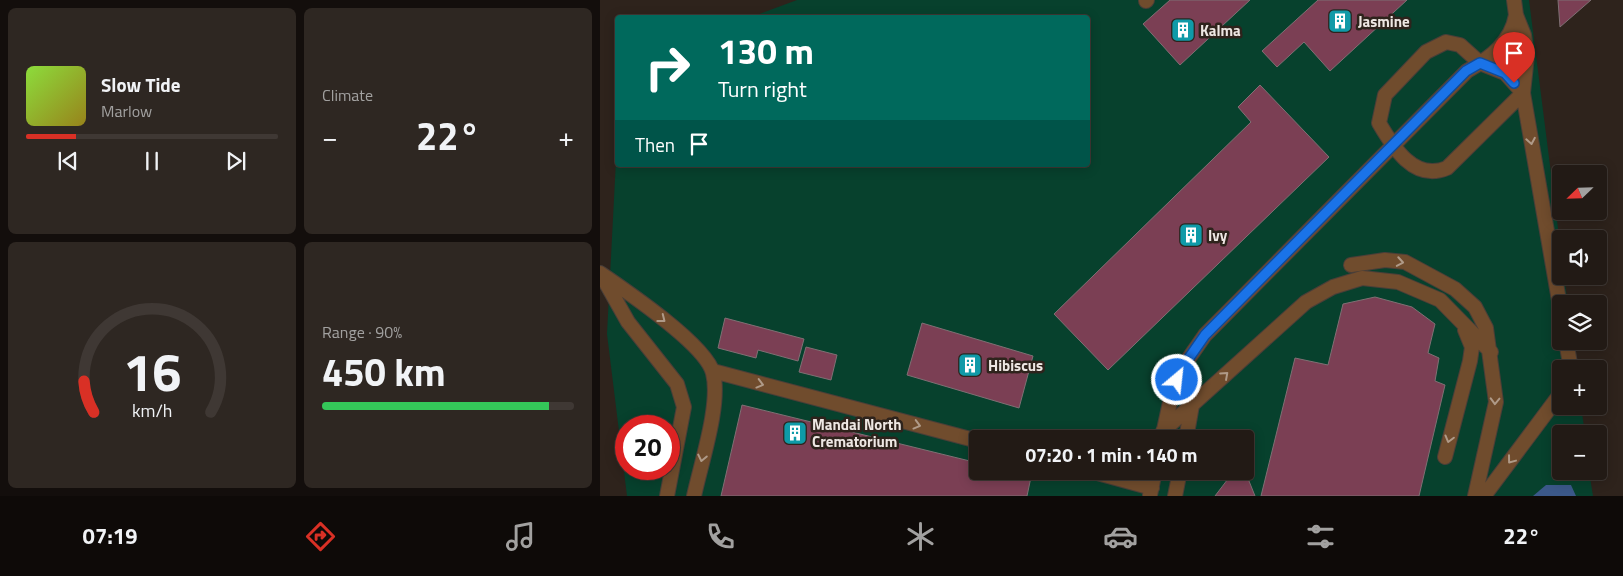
<!DOCTYPE html>
<meta charset="utf-8">
<style>
body{margin:0;font-family:"Titillium Web",sans-serif;background:#2e2722;color:#f1f3f6;height:100vh;display:flex;flex-direction:column;font-size:19px;white-space:nowrap}
*{box-sizing:border-box;margin:0}
p{font-size:16px;color:#a2a1a0}
.icon{flex:none;width:28px;height:28px;fill:none;stroke:currentColor;stroke-width:2;stroke-linecap:round;stroke-linejoin:round}
.map{position:relative;flex:1;overflow:hidden}
.side{display:flex;flex-direction:column;gap:8px;padding:8px;background:#130e0c;width:600px}
.side>*{flex:none}
.banner{position:absolute;left:15px;top:15px;width:475px;height:152px;border-radius:5px;box-shadow:0 2px 12px #0003,0 0 0 1px #3f3834;background:#00695c;color:#fff;overflow:hidden}
.needle{width:32px;rotate:247deg}
.fabs{position:absolute;left:952px;top:165px;display:grid;gap:10px}
.fabs a{display:grid;place-items:center;width:55px;height:55px;border-radius:5px;background:#221a15;box-shadow:0 2px 12px #0003,0 0 0 1px #3f3834;font-size:25px}
.speed{position:absolute;left:15px;top:415px;display:flex;gap:10px;font-size:25px;font-weight:700;text-align:center}
.speed>*{display:grid;place-content:center;width:65px;height:65px;border-radius:50%;background:#221a15;box-shadow:0 2px 12px #0003,0 0 0 1px #3f3834;line-height:1}
.speed .limit{border:8px solid #d22;background:#fff;color:#111}
.pin{position:absolute;display:grid;place-items:center;width:42px;height:42px;color:#fff;margin:-51px -21px;border-radius:50% 50% 50% 0;rotate:-45deg;box-shadow:0 0 5px #0007}
.pin .icon{rotate:45deg}
.me{position:absolute;width:55px;margin:-28px;rotate:28deg;stroke-linejoin:round;filter:drop-shadow(0 0 4px #0008)}
.turn{display:flex;align-items:center;gap:18px;height:105px;padding:0 20px;font-size:22px}
.turn .icon{width:65px;height:65px;stroke-width:2.5}
.turn b{display:block;font-size:35px;line-height:42px}
.then{display:flex;align-items:center;height:48px;padding:0 20px;background:#0003;gap:10px;font-size:19px}
.big{font-size:38px;font-weight:700;line-height:1.1}
.side .widget{flex:1;display:flex;flex-direction:column;justify-content:center;gap:8px;min-width:0;padding:0 18px;border-radius:8px;background:#2e2722}
.side .dial{align-items:center;gap:0}
.dial svg{height:130px;overflow:visible;fill:none;stroke:#3f3834;stroke-width:7;stroke-linecap:round;text-anchor:middle}
.dial text{fill:#f1f3f6;stroke:none}
.song{display:flex;align-items:center;gap:15px}
.cover{width:60px;height:60px;border-radius:8px;background:linear-gradient(135deg,hsl(90 70% 55%),hsl(50 70% 35%))}
.played{height:5px;border-radius:2px;background:linear-gradient(90deg,#d93025 20%,#3f3834 20%)}
.keys{display:flex;justify-content:space-around;direction:ltr}
.heat{display:flex;justify-content:space-between;align-items:center;font-size:28px;direction:ltr}
.charge{height:8px;border-radius:4px;background:linear-gradient(90deg,#34c759 90%,#3f3834 0)}
.side .tiles{flex:1;display:grid;gap:8px;grid-template-columns:repeat(2,1fr)}
.trip{position:absolute;left:369px;top:430px;width:285px;height:50px;border-radius:5px;background:#221a15;box-shadow:0 2px 12px #0003,0 0 0 1px #3f3834;font-weight:700;line-height:50px;text-align:center}
.menu{display:flex;height:80px;justify-content:space-around;align-items:center;background:#0e0a08;color:#a2a1a0}
.menu .icon{width:35px;height:35px}
.menu .selected{color:#d93025}
.menu b{font-size:22px;color:#f1f3f6}
main{display:flex;flex:1;min-height:0}
.map>svg:first-child{display:block}
.green{fill:#07412d;fill-rule:evenodd}
.water{fill:#3b5889}
.building{fill:#7b3f54;stroke:#7f7074}
.lines{fill:none;stroke-linecap:round;stroke-linejoin:round}
.service-casing{stroke:#493e38;stroke-width:16}
.service{stroke:#704c2d;stroke-width:14}
.oneway{stroke:#af9a88}
.route-casing{stroke:#114b97;stroke-width:12}
.route{stroke:#1a73e8;stroke-width:9}
.labels{text-anchor:middle;dominant-baseline:central;stroke-width:5;stroke-linejoin:round;paint-order:stroke}
.poi-label{font-size:15px;font-weight:bold;fill:#eee7e3;stroke:#2e231c;text-anchor:start}
</style>
<main>
<section class="side">
<div class="tiles">
<div class="widget">
<div class="song"><i class="cover"></i><div><b>Slow Tide</b><p>Marlow</p></div></div>
<div class="played"></div>
<div class="keys"><svg class="icon" aria-label="previous" viewBox="0 0 24 24"><path d="M18 5L8 12l10 7zM5 5v14"/></svg><svg class="icon" aria-label="pause" viewBox="0 0 24 24"><path d="M8 5v14M16 5v14"/></svg><svg class="icon" aria-label="next" viewBox="0 0 24 24"><path d="M6 5l10 7-10 7zM19 5v14"/></svg></div>
</div>
<div class="widget"><p>Climate</p>
<div class="heat"><a>−</a><b class="big">22°</b><a>+</a></div>
</div>
<div class="widget dial"><svg viewBox="0 0 100 80">
<path d="M14 69A42 42 0 1 1 86 69"/>
<path d="M14 69A42 42 0 0 1 8 50" stroke="#d93025"/>
<text x="50" y="56" font-size="32" font-weight="700">16</text>
<text x="50" y="72" font-size="11">km/h</text>
</svg></div>
<div class="widget"><p>Range · 90%</p><b class="big">450 km</b><div class="charge"></div></div>
</div>
</section>
<div class="map">
<svg width="1023" height="496" viewBox="0 0 1023 496">
<rect width="100%" height="100%" fill="#2e231c"/>
<path class="green" d="M197,0H929L961,252V276H964L968,304H961V341L976,369H961V406H981L985,434H961V471H989L993,496H27L7,334L17,141L18,165H488V18L151,17ZM26,426H69V469H26ZM378,439H645V471H378Z"/>
<path class="water" d="M946,485H971L976,496H933Z"/>
<path class="building" d="M570,0H650L580,65L543,24Z
M718,0H807L730,71L704,42L677,67L662,51Z
M958,0H991L960,27Z
M660,85L729,157L508,370L454,314L651,122L638,107Z
M775,297L812,307L835,324L828,353L839,358L835,381L845,385L819,496H661L695,358L728,365L743,304Z
M125,318L204,339L198,361L158,350L156,358L118,348Z
M322,323L433,356L419,408L307,375Z
M206,347L237,355L231,380L199,372Z
M142,405L378,463V471H409L431,477L427,496H121Z
M634,471H645L655,496H615Z"/>
<g class="lines">
<g class="service-casing">
<path id="service" d="M914,0L916,15L924,35L927,56L923,93L961,312
M546,1L547,0
M846,42L860,45L880,63L905,73L923,93L847,168C814,182 793,147 779,123L785,95L826,52Z
M751,265L785,260L805,262L855,289L875,307L886,328L896,402L875,496
M0,273C25,290 106,345 113,373C121,404 101,463 94,496
M2,276L28,322L77,384L84,407L67,496
M966,341L971,369
M113,371L378,441
M563,431L706,302L733,287L762,278L798,282L840,300L891,352
M562,439L572,393L582,368L605,335L867,71C890,58 911,43 916,15
M586,439L592,405
M845,457L870,361L872,347L865,330
M490,471L552,488
M550,495L555,471
M575,496L580,471
M884,496L961,393"/>
</g>
<use href="#service" class="service"/>
</g>
<defs><path id="oneway-chevron" d="M-2-3.5L2.5 0L-2 3.5" fill="none" stroke-width="1.6" stroke-linecap="round" stroke-linejoin="round" transform="scale(1.25)"/></defs>
<g class="oneway">
<use href="#oneway-chevron" transform="translate(931 141) rotate(80)"/>
<use href="#oneway-chevron" transform="translate(800 262) rotate(10)"/>
<use href="#oneway-chevron" transform="translate(62 319) rotate(38)"/>
<use href="#oneway-chevron" transform="translate(625 375) rotate(-42)"/>
<use href="#oneway-chevron" transform="translate(160 384) rotate(15)"/>
<use href="#oneway-chevron" transform="translate(895 401) rotate(92)"/>
<use href="#oneway-chevron" transform="translate(317 425) rotate(15)"/>
<use href="#oneway-chevron" transform="translate(849 439) rotate(105)"/>
<use href="#oneway-chevron" transform="translate(102 458) rotate(102)"/>
<use href="#oneway-chevron" transform="translate(911 460) rotate(127)"/>
</g>
<g class="lines">
<g class="route-casing">
<path id="route" d="M577,380L582,368L605,335L866,71L880,63L905,73L914,83"/>
</g>
<use href="#route" class="route"/>
</g>
<defs>
<g id="building-square" transform="scale(1.25)"><rect x="-9" y="-9" width="18" height="18" rx="4" fill="#0f9aa8" stroke="#2e231c"/><path d="M-4-6H4V6H1V3H-1V6H-4ZM-2.5-4.3h1.7v1.8h-1.7ZM.8-4.3h1.7v1.8H.8ZM-2.5-1h1.7V.8h-1.7ZM.8-1h1.7V.8H.8Z" fill="#fff"/></g>
</defs>
<g fill-rule="evenodd">
<use href="#building-square" x="740" y="21"/>
<use href="#building-square" x="583" y="30"/>
<use href="#building-square" x="591" y="235"/>
<use href="#building-square" x="370" y="365"/>
<use href="#building-square" x="195" y="433"/>
</g>
<g class="labels">
<g class="poi-label">
<text x="758" y="21">Jasmine</text>
<text x="600" y="30">Kalma</text>
<text x="608" y="235">Ivy</text>
<text x="388" y="365">Hibiscus</text>
<text x="212" y="424">Mandai North<tspan x="212" dy="17">Crematorium</tspan></text>
</g>
</g>
</svg>
<div class="fabs">
<a><svg class="needle" viewBox="-14 -14 28 28"><path d="M0-13l5 13h-10z" fill="#e53935"/><path d="M0 13l5-13h-10z" fill="#a2a1a0"/></svg></a>
<a><svg class="icon" aria-label="sound" viewBox="0 0 24 24"><path d="M4 9h4l5-4v14l-5-4H4zM17 9q2 3 0 6"/></svg></a>
<a><svg class="icon" aria-label="layers" viewBox="0 0 24 24"><path d="M12 4l9 5-9 5-9-5zM3 14l9 5 9-5"/></svg></a>
<a>+</a>
<a>−</a>
</div>
<div class="speed"><div class="limit">20</div></div>
<div class="pin" style="left:914px;top:83px;background:#d93025"><svg class="icon" aria-label="arrive" viewBox="0 0 24 24"><path d="M6 21V4h12l-3 4 3 4H6"/></svg></div>
<svg class="me" style="left:577px;top:380px" viewBox="-20 -20 40 40"><circle r="17" fill="#1a73e8" stroke="#fff" stroke-width="3"/><path d="M0-11L8 9 0 5-8 9z" fill="#fff"/></svg>
<div class="trip">07:20 · 1 min · 140 m</div>
<div class="banner">
<div class="turn"><svg class="icon" aria-label="right" viewBox="0 0 24 24"><path d="M7 20v-9h11M14 6l5 5-5 5"/></svg><div><b>130 m</b>Turn right</div></div>
<div class="then">Then<svg class="icon" aria-label="arrive" viewBox="0 0 24 24"><path d="M6 21V4h12l-3 4 3 4H6"/></svg></div>
</div>
</div>
</main>
<nav class="menu">
<b>07:19</b>
<svg class="icon selected" aria-label="directions" viewBox="0 0 24 24"><path d="M12 3l9 9-9 9-9-9zM9 14v-3h6M13 9l2 2-2 2"/></svg>
<svg class="icon" aria-label="music" viewBox="0 0 24 24"><path d="M9 18V5l10-2v13"/><circle cx="6" cy="18" r="3"/><circle cx="16" cy="16" r="3"/></svg>
<svg class="icon" aria-label="phone" viewBox="0 0 24 24"><path d="M5 4h4l2 5-3 2q2 4 5 5l2-3 5 2v4C11 20 4 13 5 4z"/></svg>
<svg class="icon" aria-label="climate" viewBox="0 0 24 24"><path d="M12 3v18M4 7l16 10M4 17L20 7"/></svg>
<svg class="icon" aria-label="car" viewBox="0 0 24 24"><path d="M5 17H2v-5l4-1 3-4h7l3 4 3 1v5h-3M9 17h6M6 11h13"/><circle cx="7" cy="17" r="2"/><circle cx="17" cy="17" r="2"/></svg>
<svg class="icon" aria-label="filters" viewBox="0 0 24 24"><path d="M4 7h16M4 17h16"/><circle cx="9" cy="7" r="2"/><circle cx="15" cy="17" r="2"/></svg>
<b>22°</b>
</nav>
